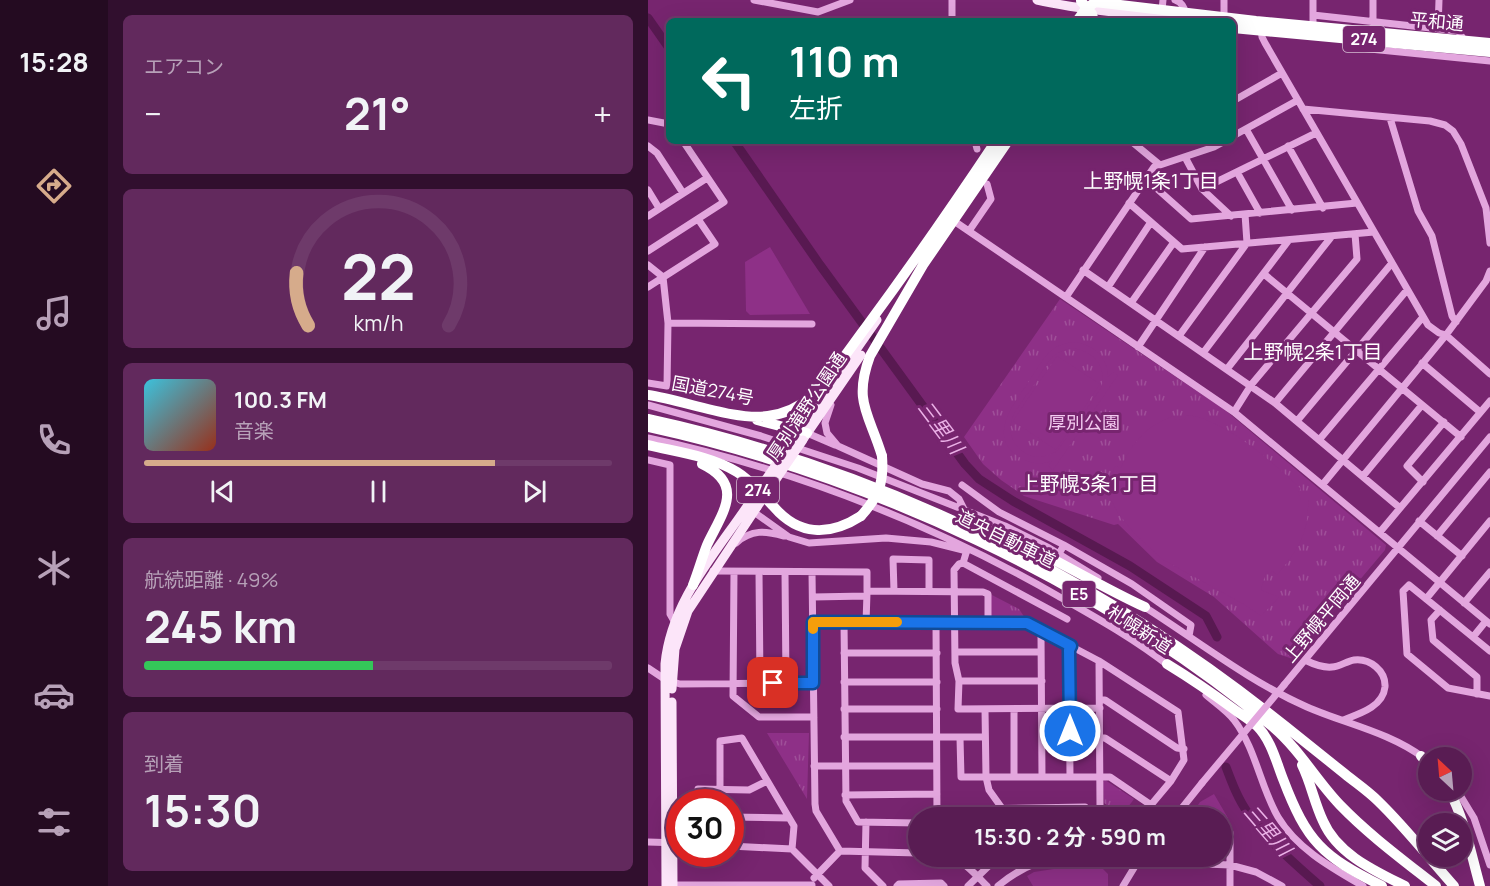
<!DOCTYPE html>
<html lang="ja">
<meta charset="utf-8">
<style>
body{margin:0;font-family:Manrope,"Noto Sans JP",sans-serif;background:#62295d;color:#f1f3f6;height:100vh;display:flex;flex-direction:column;font-size:22px;white-space:nowrap}
*{box-sizing:border-box;margin:0}
p{font-size:20px;color:#b7a1b8}
.icon{flex:none;width:33px;height:33px;fill:none;stroke:currentColor;stroke-width:2;stroke-linecap:round;stroke-linejoin:round}
.map{position:relative;flex:1;overflow:hidden}
.panel{display:flex;flex-direction:column;gap:15px;padding:15px;background:#310f2e;width:540px}
.panel>*{flex:none}
.top-card{position:absolute;left:18px;top:18px;width:570px;height:126px;border-radius:9px;box-shadow:0 6px 24px #0002,0 0 0 2px #6e3a6a;background:#00695c;color:#fff;overflow:hidden}
.needle{width:39px;rotate:334deg}
.fabs{position:absolute;left:770px;top:747px;display:grid;gap:12px}
.fabs a{display:grid;place-items:center;width:54px;height:54px;border-radius:50%;background:#591c53;box-shadow:0 6px 24px #0002,0 0 0 2px #6e3a6a;font-size:30px}
.speed{position:absolute;left:18px;top:789px;display:flex;gap:12px;font-size:30px;font-weight:700;text-align:center}
.speed>*{display:grid;place-content:center;width:78px;height:78px;border-radius:50%;background:#591c53;box-shadow:0 6px 24px #0002,0 0 0 2px #6e3a6a;line-height:1}
.speed .limit{border:9px solid #d22;background:#fff;color:#111}
.pin{position:absolute;display:grid;place-items:center;width:51px;height:51px;color:#fff;margin:-26px;border-radius:12px;box-shadow:0 3px 9px #0006}
.me{position:absolute;width:66px;margin:-33px;rotate:0deg;stroke-linejoin:round;filter:drop-shadow(0 0 4px #0008)}
.turn{display:flex;align-items:center;gap:21px;height:126px;padding:0 24px;font-size:27px}
.turn .icon{width:78px;height:78px;stroke-width:2.5}
.turn b{display:block;font-size:42px;line-height:51px}
.big{font-size:45px;font-weight:700;line-height:1.1}
.panel .widget{flex:1;display:flex;flex-direction:column;justify-content:center;gap:9px;min-width:0;padding:0 21px;border-radius:9px;background:#62295d}
.panel .dial{align-items:center;gap:0}
.dial svg{height:156px;overflow:visible;fill:none;stroke:#6e3a6a;stroke-width:7;stroke-linecap:round;text-anchor:middle}
.dial text{fill:#f1f3f6;stroke:none}
.song{display:flex;align-items:center;gap:18px}
.cover{width:72px;height:72px;border-radius:9px;background:linear-gradient(135deg,hsl(190 70% 55%),hsl(10 70% 35%))}
.played{height:6px;border-radius:3px;background:linear-gradient(90deg,#d6ab8b 75%,#6e3a6a 75%)}
.keys{display:flex;justify-content:space-around;direction:ltr}
.heat{display:flex;justify-content:space-between;align-items:center;font-size:33px;direction:ltr}
.charge{height:9px;border-radius:4px;background:linear-gradient(90deg,#34c759 49%,#6e3a6a 0)}
.trip{position:absolute;left:260px;top:807px;width:324px;height:60px;border-radius:30px;background:#591c53;box-shadow:0 6px 24px #0002,0 0 0 2px #6e3a6a;font-weight:700;line-height:60px;text-align:center}
main{display:flex;flex:1;min-height:0}
.tabs{display:flex;flex-direction:column;width:108px;justify-content:space-around;align-items:center;background:#240b21;color:#b7a1b8}
.tabs .icon{width:42px;height:42px}
.tabs .selected{color:#d6ab8b}
.tabs b{font-size:27px;color:#f1f3f6}
.map>svg:first-child{display:block}
.park{fill:url(#park-tufts)}
.pitch{fill:#8e3087;fill-rule:evenodd}
.lines{fill:none;stroke-linecap:round;stroke-linejoin:round}
.river{stroke:#581951;stroke-width:9}
.minor{stroke:#e3a6de;stroke-width:7}
.major{stroke:#fce5f9;stroke-width:9}
.highway{stroke:#fff;stroke-width:10}
.minor-bridge{stroke:#e3a6de;stroke-width:7}
.major-bridge{stroke:#fce5f9;stroke-width:9}
.highway-bridge{stroke:#fff;stroke-width:10}
.route-casing{stroke:#114b97;stroke-width:15}
.route{stroke:#1a73e8;stroke-width:10}
.slow{stroke:#f59e0b;stroke-width:10}
.labels{text-anchor:middle;dominant-baseline:central;stroke-width:6;stroke-linejoin:round;paint-order:stroke}
.shield{fill:#77256f;stroke:#d6bed4;stroke-width:1.5}
.shield-label{font-size:16px;font-weight:bold;fill:#fff}
.street-label{font-size:18px;fill:#fff;stroke:#77256f}
.park-label{font-size:18px;fill:#f2c9ef;stroke:#77256f}
.neighbourhood-label{font-size:20px;fill:#fff;stroke:#77256f}
.water-label{font-size:20px;font-style:italic;fill:#ebb1e7;stroke:#77256f}
</style>
<main>
<nav class="tabs">
<b>15:28</b>
<svg class="icon selected" aria-label="directions" viewBox="0 0 24 24"><path d="M12 3l9 9-9 9-9-9zM9 14v-3h6M13 9l2 2-2 2"/></svg>
<svg class="icon" aria-label="music" viewBox="0 0 24 24"><path d="M9 18V5l10-2v13"/><circle cx="6" cy="18" r="3"/><circle cx="16" cy="16" r="3"/></svg>
<svg class="icon" aria-label="phone" viewBox="0 0 24 24"><path d="M5 4h4l2 5-3 2q2 4 5 5l2-3 5 2v4C11 20 4 13 5 4z"/></svg>
<svg class="icon" aria-label="climate" viewBox="0 0 24 24"><path d="M12 3v18M4 7l16 10M4 17L20 7"/></svg>
<svg class="icon" aria-label="car" viewBox="0 0 24 24"><path d="M5 17H2v-5l4-1 3-4h7l3 4 3 1v5h-3M9 17h6M6 11h13"/><circle cx="7" cy="17" r="2"/><circle cx="17" cy="17" r="2"/></svg>
<svg class="icon" aria-label="filters" viewBox="0 0 24 24"><path d="M4 7h16M4 17h16"/><circle cx="9" cy="7" r="2"/><circle cx="15" cy="17" r="2"/></svg>
</nav>
<section class="panel">
<div class="widget"><p>エアコン</p>
<div class="heat"><a>−</a><b class="big">21°</b><a>+</a></div>
</div>
<div class="widget dial"><svg viewBox="0 0 100 80">
<path d="M14 69A42 42 0 1 1 86 69"/>
<path d="M14 69A42 42 0 0 1 8 42" stroke="#d6ab8b"/>
<text x="50" y="56" font-size="32" font-weight="700">22</text>
<text x="50" y="72" font-size="11">km/h</text>
</svg></div>
<div class="widget">
<div class="song"><i class="cover"></i><div><b>100.3 FM</b><p>音楽</p></div></div>
<div class="played"></div>
<div class="keys"><svg class="icon" aria-label="previous" viewBox="0 0 24 24"><path d="M18 5L8 12l10 7zM5 5v14"/></svg><svg class="icon" aria-label="pause" viewBox="0 0 24 24"><path d="M8 5v14M16 5v14"/></svg><svg class="icon" aria-label="next" viewBox="0 0 24 24"><path d="M6 5l10 7-10 7zM19 5v14"/></svg></div>
</div>
<div class="widget"><p>航続距離 · 49%</p><b class="big">245 km</b><div class="charge"></div></div>
<div class="widget"><p>到着</p><b class="big">15:30</b></div>
</section>
<div class="map">
<svg width="842" height="886" viewBox="0 0 842 886">
<defs>
<pattern id="park-tufts" width="24" height="20" patternUnits="userSpaceOnUse" patternTransform="scale(1.5)"><rect width="24" height="20" fill="#8e3087"/><path d="M3 7l-1-3M5 7V3M7 7l1-3M15 17l-1-3M17 17v-4M19 17l1-3" fill="none" stroke="#9f4f99"/></pattern>
</defs>
<rect width="100%" height="100%" fill="#77256f"/>
<path class="park" d="M412,299L577,410L738,545L737,550L645,659L630,654L566,597L509,562L470,524L466,525L376,496L353,480L335,464L316,437Z
M342,594L371,609L377,618L343,616Z
M119,733H161L159,799Z
M457,780L486,799L474,815L456,803L455,782Z"/>
<path class="pitch" d="M122,247L162,314L102,315L98,311L97,262Z
M426,342C445,344 460,357 460,377L465,372L470,375L405,470L400,466L404,461C393,465 383,464 373,458C338,438 365,405 380,383C387,372 394,358 404,350C411,345 417,343 426,342ZM424,348C445,351 460,366 453,388L410,450C403,456 393,458 384,456C376,454 370,448 366,442C354,421 375,401 386,385C392,375 398,362 407,355C412,351 418,349 424,348Z
M409,356L452,384L408,450L365,421Z
M538,415C574,417 627,464 653,489L650,492L653,500H660C661,533 650,550 629,575L624,571L622,574L618,571L613,590L631,597L613,616L597,605L514,559L486,533L470,513L462,498L460,485L467,466L473,468C484,442 499,425 526,416L527,420L537,419Z
M566,794L580,818L573,822V818L553,817L548,808L552,802Z
M412,868L455,869L460,874V886H385L379,876L386,872Z"/>
<g class="lines">
<path class="river" d="M0,18L21,48
M86,141L172,265L317,464L331,479L365,501L482,566L558,616L569,637
M578,767C584,783 590,799 600,813C619,840 647,864 672,886"/>
<path class="minor" d="M106,0L170,12L202,0
M304,0V21
M527,0C536,3 538,12 537,21
M665,0V26
M514,10L515,0
M665,15L810,31L816,40
M576,21V0
M725,25V0
M613,27L614,37L617,43L780,325L791,333L798,335L842,374
M790,29L791,0
M712,48L842,61
M585,101L634,73
M655,109L782,121L797,125L805,131L813,144L838,208L842,243
M742,118L770,211L784,236L804,316L808,322
M0,120L21,124
M598,129L644,210
M585,136L650,100
M327,141L329,149
M483,141L512,165
M0,146L9,153L35,193
M640,146L675,208
M537,157L554,189L583,216
M589,172L612,213
M498,179L543,219L709,203
M554,189L668,133
M0,190L11,208
M481,203L534,249L726,232
M0,216L59,178
M306,221L586,412L842,624
M321,231L343,199L339,184
M0,251L76,202L35,141
M0,265L15,277L20,323L19,386L0,383
M435,270L627,403L752,508
M616,274L813,437
M0,287L67,244L50,219
M460,287L503,222
M418,297L506,167L566,147L577,141
M483,303L526,242
M20,323L164,324
M531,336L599,243L597,214
M490,347L557,247
M555,353L641,240
M774,363L832,412
M579,369L684,236
M627,403L744,263
M0,405L113,436L210,468L357,526L401,548L450,578
M183,405L177,423L179,433L190,446L274,484L301,491L311,499L316,509
M586,412L603,385L709,259L707,234
M649,421L759,290
M159,433L187,445
M0,438C145,469 281,522 410,596C447,617 487,639 521,666
M671,440L775,317
M0,460L22,465V614L26,621
M715,476L774,405
M775,482L759,466L796,422
M675,484L798,335L838,281L842,271
M314,485L351,512L416,545
M103,510L141,537L161,543L238,538L283,542L315,550
M771,521L814,556
M732,532L842,401
M789,536L842,472
M88,543C104,529 117,531 136,536
M319,550L315,563L311,564L306,570L307,663L311,681L310,709L452,708
M412,552L416,545L484,584L543,625L541,636
M315,563L419,619
M65,571L219,572V591L335,592L340,594V622
M86,572L85,696L111,717H166
M111,572L112,683
M137,572L138,683
M164,572L167,804L168,811L192,851L270,853
M246,591L245,559L281,560V591
M165,597L218,596
M778,599L842,521
M816,603L842,572
M495,606C549,640 600,681 659,707C698,724 741,732 776,758
M792,610L783,620L785,640L829,677V694
M165,622L379,623L451,661L452,806L447,818
M196,622L198,801L210,822L270,823
M218,623L219,593
M288,623L289,818
M825,637L838,621
M842,651L761,585L755,591L759,654L800,688L842,696
M307,652H393
M196,653H289
M657,660C665,664 674,668 684,667C691,667 699,661 706,660C722,658 738,671 737,687C735,707 711,714 695,720
M451,661L530,712L536,760L523,781L492,818
M0,668L18,680L32,684L165,683
M311,681H394
M196,682H289
M636,685L842,437
M558,695C567,703 578,710 586,720C608,749 612,786 630,817C649,849 684,868 715,886
M452,700H457L529,748L536,749
M196,709H289
M337,709L338,777L341,790L361,818
M366,709V776
M196,737H337
M312,738L313,777H462L503,805
M451,738H457L523,781
M166,766H288
M394,777L393,635L395,631
M422,777L421,650L423,646
M72,789V741L94,738L146,826L144,849
M809,790L826,818L842,865
M197,795L289,794
M49,802L50,789L101,790L119,781
M82,817L141,818
M321,818V809L437,807L438,818
M526,818L554,783
M218,822L217,868L235,886
M573,832L582,833V886
M0,842L32,843
M82,846L144,849L181,886
M302,856C317,862 328,875 339,886
M166,878L192,851
M22,885H164
M249,886L251,884L293,883L296,886
M320,886L351,856
M350,886C368,871 386,861 409,858L582,865L608,872L634,886
M475,886L492,858"/>
<path class="major" d="M389,0C436,11 483,12 530,21
M148,436L229,320
M156,438L213,355
M24,689L27,649L40,611L109,507
M24,702L25,886
M18,886L17,664C23,601 68,553 102,502"/>
<path class="highway" d="M433,1L444,14L446,21
M429,21L437,10L447,2L608,21L842,43
M487,21H502
M585,28L842,52
M0,395C35,400 87,421 120,416C135,414 150,408 161,398C180,382 202,348 218,327C263,266 306,204 348,141
M0,419C234,470 451,576 637,726C657,742 677,758 697,774C708,783 720,791 730,801C757,827 781,858 806,886
M109,420L159,433
M0,427C223,476 449,581 625,727C652,750 668,780 692,805C721,835 755,860 788,886
M0,445C29,452 63,456 89,472C104,481 114,495 126,507C151,536 182,536 213,516
M234,456C221,413 205,402 222,356L275,265L360,141
M323,522C384,543 438,580 497,607
M45,585C50,572 54,558 59,545C74,513 98,485 54,464
M519,664C542,678 564,693 587,710C594,715 602,720 609,726C623,740 628,761 635,779C659,842 674,856 734,886
M773,756L780,764
M654,765C663,783 666,802 675,821C689,854 727,871 757,886
M801,790C817,820 823,854 832,886"/>
<path class="minor-bridge" d="M554,783L636,685"/>
<path class="major-bridge" d="M102,502L148,436
M109,507L155,440"/>
<path class="highway-bridge" d="M213,516C231,496 236,483 234,456"/>
</g>
<g class="lines">
<g class="route-casing">
<path id="route" d="M125,683H165V622L379,623L423,646L421,650L422,731"/>
</g>
<use href="#route" class="route"/>
<path class="slow" d="M165,629V622H249"/>
</g>
<g class="labels">
<g class="shield">
<rect x="695" y="26" width="42" height="26" rx="4.5"/>
<rect x="89" y="477" width="42" height="26" rx="4.5"/>
<rect x="414.5" y="581" width="33" height="26" rx="4.5"/>
</g>
<g class="shield-label">
<text x="716" y="39">274</text>
<text x="110" y="490">274</text>
<text x="431" y="594">E5</text>
</g>
<g class="street-label">
<text transform="translate(789 21) rotate(5)">平和通</text>
<text transform="translate(65 390) rotate(11)">国道274号</text>
<text transform="translate(158 406) rotate(-56)">厚別滝野公園通</text>
<text transform="translate(358 538) rotate(26)">道央自動車道</text>
<text transform="translate(673 618) rotate(-50)">上野幌平岡通</text>
<text transform="translate(492 629) rotate(33)">札幌新道</text>
</g>
<g class="park-label">
<text x="436" y="422">厚別公園</text>
</g>
<g class="neighbourhood-label">
<text x="503" y="180">上野幌1条1丁目</text>
<text x="665" y="351">上野幌2条1丁目</text>
<text x="441" y="483">上野幌3条1丁目</text>
</g>
<g class="water-label">
<text transform="translate(293 427) rotate(53)">三里川</text>
<text transform="translate(620 830) rotate(49)">三里川</text>
</g>
</g>
</svg>
<div class="fabs">
<a><svg class="needle" viewBox="-14 -14 28 28"><path d="M0-13l5 13h-10z" fill="#e53935"/><path d="M0 13l5-13h-10z" fill="#b7a1b8"/></svg></a>
<a><svg class="icon" aria-label="layers" viewBox="0 0 24 24"><path d="M12 4l9 5-9 5-9-5zM3 14l9 5 9-5"/></svg></a>
</div>
<div class="speed"><div class="limit">30</div></div>
<div class="pin" style="left:125px;top:683px;background:#d93025"><svg class="icon" aria-label="arrive" viewBox="0 0 24 24"><path d="M6 21V4h12l-3 4 3 4H6"/></svg></div>
<svg class="me" style="left:422px;top:731px" viewBox="-20 -20 40 40"><circle r="17" fill="#1a73e8" stroke="#fff" stroke-width="3"/><path d="M0-11L8 9 0 5-8 9z" fill="#fff"/></svg>
<div class="trip">15:30 · 2 分 · 590 m</div>
<div class="top-card">
<div class="turn"><svg class="icon" aria-label="left" viewBox="0 0 24 24"><path d="M17 20v-9H6M10 6l-5 5 5 5"/></svg><div><b>110 m</b>左折</div></div>
</div>
</div>
</main>
